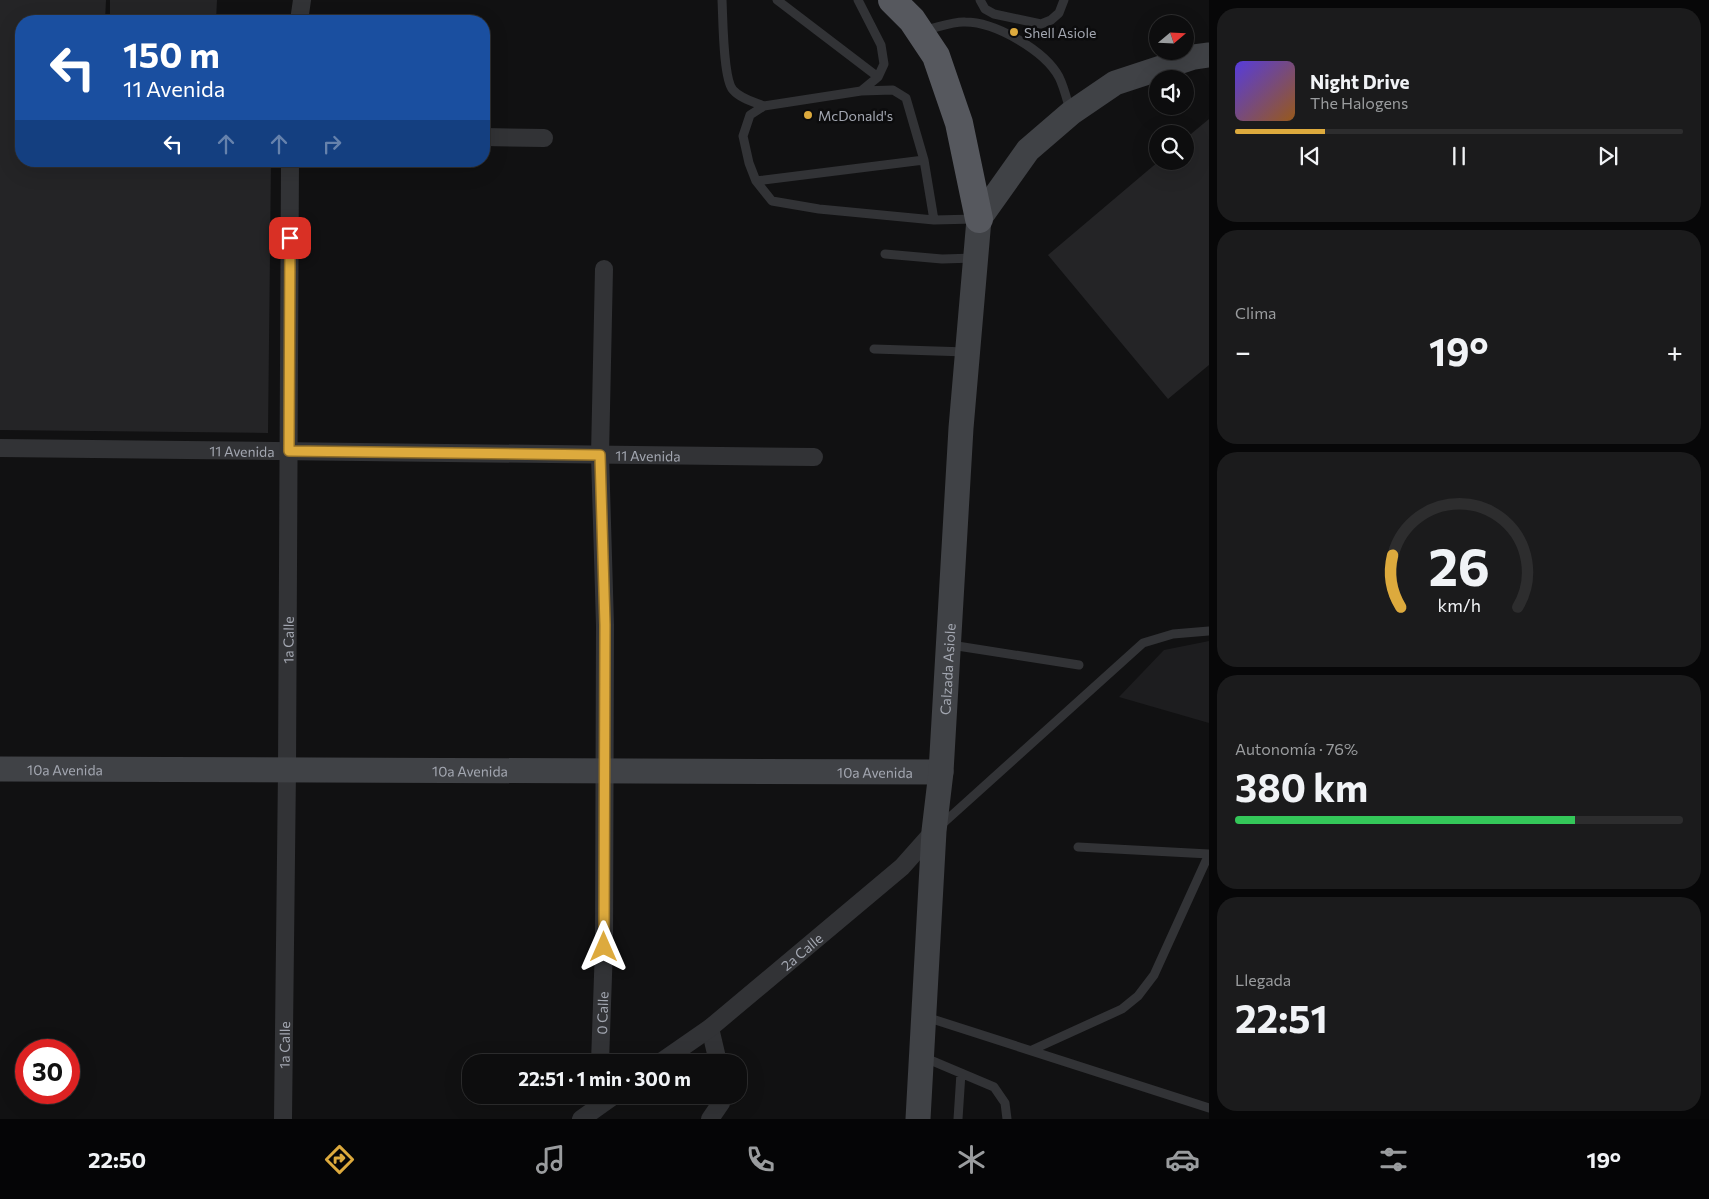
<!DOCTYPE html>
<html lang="es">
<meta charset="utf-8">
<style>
body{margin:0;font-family:Commissioner,sans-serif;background:#1b1b1c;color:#f1f3f6;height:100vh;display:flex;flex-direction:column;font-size:19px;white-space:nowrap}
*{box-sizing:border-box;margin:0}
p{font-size:16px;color:#9a9c9e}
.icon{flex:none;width:28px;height:28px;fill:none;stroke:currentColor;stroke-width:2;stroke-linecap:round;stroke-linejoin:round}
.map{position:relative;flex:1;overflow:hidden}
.drawer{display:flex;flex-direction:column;gap:8px;padding:8px;background:#070708;width:500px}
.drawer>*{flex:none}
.guide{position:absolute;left:15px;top:15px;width:475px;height:152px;border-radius:20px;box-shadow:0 5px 20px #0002,0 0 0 1px #2d2d2e;background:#1a4fa0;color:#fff;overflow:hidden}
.needle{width:32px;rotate:71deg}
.controls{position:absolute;left:1149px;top:15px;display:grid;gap:10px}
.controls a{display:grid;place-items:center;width:45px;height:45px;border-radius:50%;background:#0d0d0e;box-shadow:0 5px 20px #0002,0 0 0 1px #2d2d2e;font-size:25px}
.speed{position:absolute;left:15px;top:1039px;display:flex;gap:10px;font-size:25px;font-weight:700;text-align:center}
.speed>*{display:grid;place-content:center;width:65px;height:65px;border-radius:50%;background:#0d0d0e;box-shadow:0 5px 20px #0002,0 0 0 1px #2d2d2e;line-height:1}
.speed .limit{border:8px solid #d22;background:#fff;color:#111}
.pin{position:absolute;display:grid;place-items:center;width:42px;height:42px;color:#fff;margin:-21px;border-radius:10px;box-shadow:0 2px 8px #0006}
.me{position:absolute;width:55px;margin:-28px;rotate:0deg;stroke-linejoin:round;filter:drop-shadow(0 0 4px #0008)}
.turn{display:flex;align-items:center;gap:18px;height:105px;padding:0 25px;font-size:22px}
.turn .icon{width:65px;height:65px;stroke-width:2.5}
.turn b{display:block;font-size:35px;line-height:42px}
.lanes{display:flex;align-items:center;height:48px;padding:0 25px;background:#0003;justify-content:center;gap:25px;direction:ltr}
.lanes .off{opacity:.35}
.big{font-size:38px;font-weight:700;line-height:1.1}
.drawer .card{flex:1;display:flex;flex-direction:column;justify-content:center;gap:8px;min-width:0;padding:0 18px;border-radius:20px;background:#1b1b1c}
.drawer .dial{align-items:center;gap:0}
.dial svg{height:130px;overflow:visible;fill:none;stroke:#2d2d2e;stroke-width:7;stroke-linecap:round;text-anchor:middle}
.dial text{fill:#f1f3f6;stroke:none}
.song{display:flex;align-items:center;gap:15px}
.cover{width:60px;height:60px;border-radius:8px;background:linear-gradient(135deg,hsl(250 70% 55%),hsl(30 70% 35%))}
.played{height:5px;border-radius:2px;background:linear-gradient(90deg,#ddaa3d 20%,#2d2d2e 20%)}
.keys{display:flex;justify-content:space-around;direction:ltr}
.heat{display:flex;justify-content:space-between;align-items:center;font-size:28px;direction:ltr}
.charge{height:8px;border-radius:4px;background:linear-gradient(90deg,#34c759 76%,#2d2d2e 0)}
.trip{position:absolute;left:462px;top:1054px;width:285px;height:50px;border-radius:20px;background:#0d0d0e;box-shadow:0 5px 20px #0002,0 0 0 1px #2d2d2e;font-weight:700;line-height:50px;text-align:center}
.tabs{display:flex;height:80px;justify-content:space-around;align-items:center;background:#050506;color:#9a9c9e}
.tabs .icon{width:35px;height:35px}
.tabs .on{color:#ddaa3d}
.tabs b{font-size:22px;color:#f1f3f6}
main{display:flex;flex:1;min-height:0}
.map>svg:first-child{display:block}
.built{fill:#1d1d1f}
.building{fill:#242426}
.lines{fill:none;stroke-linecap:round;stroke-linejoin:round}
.service{stroke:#323336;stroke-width:9}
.minor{stroke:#323336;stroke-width:18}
.secondary{stroke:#404246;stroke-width:25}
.trunk{stroke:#56585e;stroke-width:28}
.route-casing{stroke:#906e28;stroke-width:12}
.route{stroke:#ddaa3d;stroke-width:9}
.poi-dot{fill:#ddaa3d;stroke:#0c0c0d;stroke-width:2}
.labels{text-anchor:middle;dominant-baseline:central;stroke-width:5;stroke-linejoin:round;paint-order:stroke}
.poi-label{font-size:14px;fill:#a3a7b1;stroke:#0c0c0d;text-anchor:start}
.street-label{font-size:14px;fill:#a3a7b1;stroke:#0c0c0d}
</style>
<main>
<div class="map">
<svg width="1209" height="1119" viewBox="0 0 1209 1119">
<rect width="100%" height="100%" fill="#111112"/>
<path class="built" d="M1209,641V723L1119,697L1164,650Z"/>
<path class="building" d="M0,0H106L105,21H21V161H271L268,433L0,430Z
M110,0H217L216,21H110Z
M1209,119V365L1168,399L1048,255L1159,161H1185V139Z"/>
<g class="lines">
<path class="service" d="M722,0C723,18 723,79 733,90C741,99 754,102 764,106
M777,0L878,77
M858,0L881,45L884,64L878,77L861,91L764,106L750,115L743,136L749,163L756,181L772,201L819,209L934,220L975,219
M980,0L985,9L994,14L1041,24L1051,20L1059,13L1064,0
M924,30C936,28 954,21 965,22C996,22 1045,51 1059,77C1064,87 1067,100 1070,110
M861,91L893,90L906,98L924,160L934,220
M756,181L924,160
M885,254L942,259L975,258
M874,349L967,352
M951,645L1079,665
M940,826L1143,643L1173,634L1209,631
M1078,847L1209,854
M926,1017L1209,1108
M1032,1050L1122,1009L1138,996L1154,975L1209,854
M923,1057L994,1087L1005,1103L1007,1119
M958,1119L961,1073"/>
<g class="minor">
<path d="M299,21L302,0"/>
<path d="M484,137L544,138"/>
<path id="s1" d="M0,448L814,457"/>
<path d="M710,1028L718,1062"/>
<path id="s2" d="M600,1062L604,947L605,625L600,455L604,269"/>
<path id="s3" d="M661,1062L710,1028L902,867L934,831"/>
<path id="s4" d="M283,1119L287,770L290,161"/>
<path d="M581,1119L615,1095"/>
<path d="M710,1119L721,1103L723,1095"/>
</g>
<g class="secondary">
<path id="s5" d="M0,769L941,772"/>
<path id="s6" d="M918,1119L934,831L941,772L961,428L979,219L1028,150L1071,113L1115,83L1194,57L1209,55"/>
</g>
<path class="trunk" d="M892,0L912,20L936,56L959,123L979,219"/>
</g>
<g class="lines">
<g class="route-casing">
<path id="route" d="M290,238L289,451L600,455L605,625L604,947"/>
</g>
<use href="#route" class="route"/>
</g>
<g class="poi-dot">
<circle cx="1014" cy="32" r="5"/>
<circle cx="808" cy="115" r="5"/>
</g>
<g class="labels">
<g class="poi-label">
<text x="1024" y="32">Shell Asiole</text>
<text x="818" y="115">McDonald's</text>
</g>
<g class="street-label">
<text stroke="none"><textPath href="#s1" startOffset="242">11 Avenida</textPath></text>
<text stroke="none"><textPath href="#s1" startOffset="648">11 Avenida</textPath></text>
<text stroke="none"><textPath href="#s4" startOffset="479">1a Calle</textPath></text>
<text stroke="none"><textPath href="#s6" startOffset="451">Calzada Asiole</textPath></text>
<text stroke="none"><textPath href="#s5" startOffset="65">10a Avenida</textPath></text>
<text stroke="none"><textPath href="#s5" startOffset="470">10a Avenida</textPath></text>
<text stroke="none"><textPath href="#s5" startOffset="875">10a Avenida</textPath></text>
<text stroke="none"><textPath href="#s3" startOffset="179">2a Calle</textPath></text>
<text stroke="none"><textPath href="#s2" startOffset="49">0 Calle</textPath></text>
<text stroke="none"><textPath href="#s4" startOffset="74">1a Calle</textPath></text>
</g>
</g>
</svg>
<div class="controls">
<a><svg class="needle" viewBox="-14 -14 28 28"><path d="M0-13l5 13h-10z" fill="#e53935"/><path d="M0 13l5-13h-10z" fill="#9a9c9e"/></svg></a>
<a><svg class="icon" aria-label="sound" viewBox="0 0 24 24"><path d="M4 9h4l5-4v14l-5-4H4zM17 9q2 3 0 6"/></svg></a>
<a><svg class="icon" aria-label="search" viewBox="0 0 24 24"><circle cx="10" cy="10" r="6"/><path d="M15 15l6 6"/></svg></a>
</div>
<div class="speed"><div class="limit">30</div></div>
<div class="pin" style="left:290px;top:238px;background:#d93025"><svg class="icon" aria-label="arrive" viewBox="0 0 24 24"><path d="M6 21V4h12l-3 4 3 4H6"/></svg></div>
<svg class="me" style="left:604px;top:947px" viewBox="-20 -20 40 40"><path d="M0-17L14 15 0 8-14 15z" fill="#ddaa3d" stroke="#fff" stroke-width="4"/></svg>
<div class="trip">22:51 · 1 min · 300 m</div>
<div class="guide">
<div class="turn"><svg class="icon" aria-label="left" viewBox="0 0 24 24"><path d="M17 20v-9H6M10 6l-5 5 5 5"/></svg><div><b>150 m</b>11 Avenida</div></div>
<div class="lanes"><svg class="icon" aria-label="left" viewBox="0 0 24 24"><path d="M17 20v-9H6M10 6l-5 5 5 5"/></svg><svg class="icon off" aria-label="ahead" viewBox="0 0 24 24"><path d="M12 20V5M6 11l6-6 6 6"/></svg><svg class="icon off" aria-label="ahead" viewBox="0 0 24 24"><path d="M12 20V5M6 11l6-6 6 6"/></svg><svg class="icon off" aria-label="right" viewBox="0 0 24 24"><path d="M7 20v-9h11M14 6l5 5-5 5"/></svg></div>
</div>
</div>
<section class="drawer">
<div class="card">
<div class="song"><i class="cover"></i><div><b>Night Drive</b><p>The Halogens</p></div></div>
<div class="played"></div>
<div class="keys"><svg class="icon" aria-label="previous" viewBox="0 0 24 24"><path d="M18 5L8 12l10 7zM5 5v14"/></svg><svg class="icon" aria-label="pause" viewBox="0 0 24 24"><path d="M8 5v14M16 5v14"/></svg><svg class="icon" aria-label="next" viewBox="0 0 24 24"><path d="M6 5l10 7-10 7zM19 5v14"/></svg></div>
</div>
<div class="card"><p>Clima</p>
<div class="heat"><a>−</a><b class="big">19°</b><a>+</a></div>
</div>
<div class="card dial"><svg viewBox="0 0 100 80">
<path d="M14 69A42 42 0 1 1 86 69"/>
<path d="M14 69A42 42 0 0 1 9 37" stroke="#ddaa3d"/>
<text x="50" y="56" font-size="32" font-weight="700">26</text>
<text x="50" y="72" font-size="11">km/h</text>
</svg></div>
<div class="card"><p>Autonomía · 76%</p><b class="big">380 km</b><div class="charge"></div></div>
<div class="card"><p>Llegada</p><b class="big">22:51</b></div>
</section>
</main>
<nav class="tabs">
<b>22:50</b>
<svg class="icon on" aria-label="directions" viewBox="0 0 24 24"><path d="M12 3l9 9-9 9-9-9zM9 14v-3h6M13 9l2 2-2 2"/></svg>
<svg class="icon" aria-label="music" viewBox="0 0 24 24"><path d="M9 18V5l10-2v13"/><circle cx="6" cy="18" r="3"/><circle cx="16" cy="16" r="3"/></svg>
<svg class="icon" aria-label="phone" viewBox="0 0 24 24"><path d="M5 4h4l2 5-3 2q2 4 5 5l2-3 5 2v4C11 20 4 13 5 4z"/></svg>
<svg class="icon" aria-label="climate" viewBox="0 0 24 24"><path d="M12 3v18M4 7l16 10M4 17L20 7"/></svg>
<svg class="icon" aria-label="car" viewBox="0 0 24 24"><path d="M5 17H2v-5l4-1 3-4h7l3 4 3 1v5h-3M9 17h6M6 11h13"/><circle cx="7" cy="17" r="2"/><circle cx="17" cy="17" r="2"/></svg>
<svg class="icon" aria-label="filters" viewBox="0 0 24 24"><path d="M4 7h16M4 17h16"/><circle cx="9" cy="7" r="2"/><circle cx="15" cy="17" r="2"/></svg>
<b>19°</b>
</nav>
